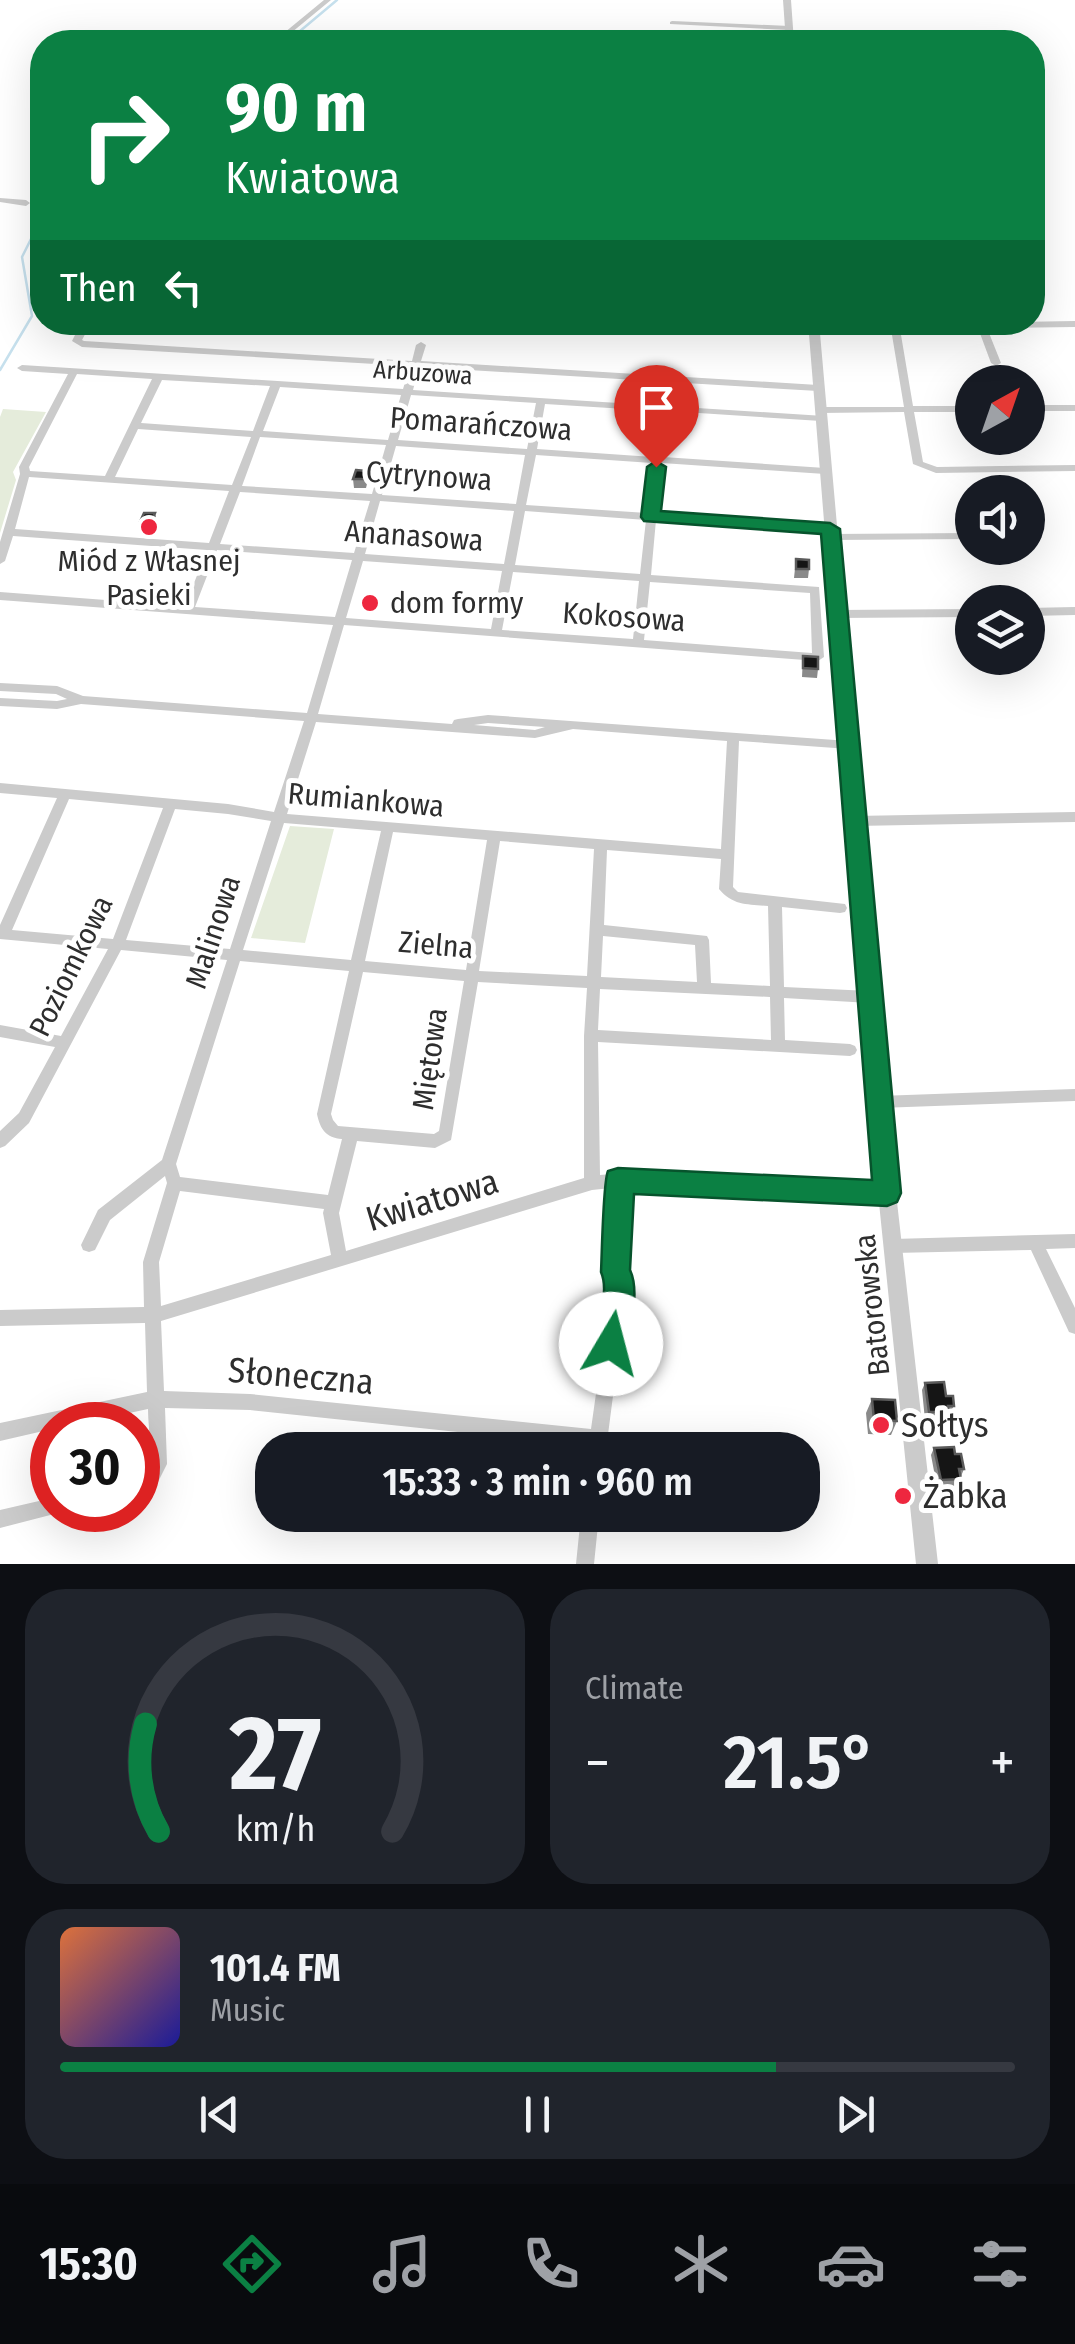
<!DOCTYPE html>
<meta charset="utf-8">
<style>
body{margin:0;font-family:"Fira Sans Condensed",sans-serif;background:#20242c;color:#f1f3f6;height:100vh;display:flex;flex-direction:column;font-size:38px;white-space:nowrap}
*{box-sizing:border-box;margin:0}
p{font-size:32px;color:#9ea1a6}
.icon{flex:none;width:55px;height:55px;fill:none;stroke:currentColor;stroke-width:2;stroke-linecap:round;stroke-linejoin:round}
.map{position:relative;height:1564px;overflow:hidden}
.side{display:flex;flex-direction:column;gap:25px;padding:25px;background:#0d0f14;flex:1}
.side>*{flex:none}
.guide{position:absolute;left:30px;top:30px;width:1015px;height:305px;border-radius:40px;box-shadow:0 10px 40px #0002;background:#0b8043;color:#fff;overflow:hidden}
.needle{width:65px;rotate:40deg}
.controls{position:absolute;left:955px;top:365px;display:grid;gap:20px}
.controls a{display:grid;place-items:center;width:90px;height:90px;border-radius:50%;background:#171b24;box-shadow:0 10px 40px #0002;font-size:50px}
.speed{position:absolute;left:30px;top:1402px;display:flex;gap:20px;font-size:50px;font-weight:700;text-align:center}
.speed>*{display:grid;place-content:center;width:130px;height:130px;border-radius:50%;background:#171b24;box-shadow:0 10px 40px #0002;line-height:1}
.speed .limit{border:15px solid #d22;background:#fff;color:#111}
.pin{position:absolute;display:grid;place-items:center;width:85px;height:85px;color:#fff;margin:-102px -42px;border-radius:50% 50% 50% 0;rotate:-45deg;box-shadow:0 0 10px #0007}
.pin .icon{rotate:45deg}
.me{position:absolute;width:110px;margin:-55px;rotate:8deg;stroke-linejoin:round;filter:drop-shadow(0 0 8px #0008)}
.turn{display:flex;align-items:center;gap:35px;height:210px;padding:0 30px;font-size:45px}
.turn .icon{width:130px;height:130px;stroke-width:2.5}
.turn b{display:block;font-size:70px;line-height:85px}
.then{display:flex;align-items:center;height:95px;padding:0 30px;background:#0003;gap:20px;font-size:38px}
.big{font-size:75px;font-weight:600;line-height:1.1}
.side .tile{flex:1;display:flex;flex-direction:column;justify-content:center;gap:15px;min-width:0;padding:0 35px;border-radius:40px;background:#20242c}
.side .dial{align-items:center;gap:0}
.dial svg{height:260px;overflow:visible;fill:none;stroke:#363941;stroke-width:7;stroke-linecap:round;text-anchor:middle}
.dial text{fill:#f1f3f6;stroke:none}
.song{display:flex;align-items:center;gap:30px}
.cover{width:120px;height:120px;border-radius:15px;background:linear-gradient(135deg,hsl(20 70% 55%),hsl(240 70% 35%))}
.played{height:10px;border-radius:5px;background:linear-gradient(90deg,#0b8043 75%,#363941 75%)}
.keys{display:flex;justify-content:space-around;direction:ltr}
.heat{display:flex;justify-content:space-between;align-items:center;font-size:55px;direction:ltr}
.side .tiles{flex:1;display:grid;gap:25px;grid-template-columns:1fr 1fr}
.tile:last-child{grid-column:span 2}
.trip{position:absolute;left:255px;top:1432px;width:565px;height:100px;border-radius:40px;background:#171b24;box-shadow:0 10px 40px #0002;font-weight:600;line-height:100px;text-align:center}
.tabs{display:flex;height:160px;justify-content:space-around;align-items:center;background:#090b0e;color:#9ea1a6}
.tabs .icon{width:70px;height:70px}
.tabs .active{color:#0b8043}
.tabs b{font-size:45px;color:#f1f3f6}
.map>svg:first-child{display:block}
.green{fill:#e5ecdb}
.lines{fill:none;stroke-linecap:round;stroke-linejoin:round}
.stream{stroke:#c6e0ed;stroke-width:2.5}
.minor{fill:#cbcbcb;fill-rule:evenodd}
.tertiary{fill:#cbcbcb;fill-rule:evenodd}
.wall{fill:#8a8a8a}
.shaded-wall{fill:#5b5b5b}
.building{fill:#151515;stroke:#5b5b5b;stroke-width:2.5}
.route{fill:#0b8043;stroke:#07532c;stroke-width:2.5}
.poi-dot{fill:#ee273f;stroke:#fff;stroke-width:4}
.labels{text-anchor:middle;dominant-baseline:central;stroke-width:10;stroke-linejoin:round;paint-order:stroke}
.far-street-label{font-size:25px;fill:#2e2e2e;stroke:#fff}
.street-label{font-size:30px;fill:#2e2e2e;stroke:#fff}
.poi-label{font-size:30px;fill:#2e2e2e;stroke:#fff}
.near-street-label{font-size:35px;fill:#2e2e2e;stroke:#fff}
.near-poi-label{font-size:35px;fill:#2e2e2e;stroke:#fff;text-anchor:start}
</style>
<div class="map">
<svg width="1075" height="1564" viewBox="0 0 1075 1564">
<rect width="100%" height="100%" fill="#fff"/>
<path class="green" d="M3,409L46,412L13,472L16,480L0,533V417Z
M290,826L334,829L305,943L251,938Z"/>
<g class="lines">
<path class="stream" d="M287,42L337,0
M0,370L32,316L22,257L42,217"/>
<path class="minor" d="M324,0H331L280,42H273Z
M672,21L789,26L793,28L789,30L670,24V22Z
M0,198L26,200L30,203L26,206L0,202Z
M1075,321V327L987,328L1001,363L996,366L991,363L978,328L900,329L913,406H972V412H914L923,462L937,467L1075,465V471L936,473L913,464L904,412L820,413L815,410L820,407H904L891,329L813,330L808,327L810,325Z
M84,322L90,325L82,340L84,341L412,361L416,345L421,342L426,345L421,361L818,385L823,388L818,391L419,367L413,390L824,416V420L821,421L668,411L663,457L825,468L830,471L825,474L662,463L657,514L830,526L835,529L830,532L656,520L651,575L819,587L824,657L818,661L344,625L318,714L452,724L454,720L458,719L488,715L849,741L855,745L849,749L739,741L733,887L738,892L845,904L847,908L845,912L840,913L782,907L784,987L870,991L875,993L877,997L875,1001L870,1003L784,998L785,1040L850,1044L855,1046L857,1050L855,1054L850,1056L598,1042L600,1175L623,1173L887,1186L892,1188L895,1193L892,1198L887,1200L627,1187L629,1202L624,1271L628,1280L606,1450H588L589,1446L250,1410L165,1408L167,1464L155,1488L138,1496V1478C156,1463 148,1432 148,1409L73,1425H52V1429L0,1441V1423L147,1392L145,1323L0,1326V1310L144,1307L143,1262L167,1183L165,1176L110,1220L95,1250L89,1252L83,1250L81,1245L98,1210L162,1160L227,960L121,950L29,1123L5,1146L0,1148V1131L19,1113L55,1047L0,1037V1025L61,1036L108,949L0,939V925L57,798L0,793V783L228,804L274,812L304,721L81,704L57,709L0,706V698L57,701L67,699L56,694L0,691V683L57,686L83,696L307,713L333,625L0,600V592L185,606L207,550L13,536L5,561L0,564V542L20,474L19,467L68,374L22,371L17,368L22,365L403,389L410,366L82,347L72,341L80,325ZM77,374L152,379L105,476L30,471L29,467ZM162,380L270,386L253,431L141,423ZM280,387L401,395L388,440L263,431ZM411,395L536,403L527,449L398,440ZM545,404L658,411L653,457L537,449ZM138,429L251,437L232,485L115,477ZM260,437L386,445L372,494L242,486ZM396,446L525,455L516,504L382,495ZM536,455L652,463L647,513L526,505ZM29,477L229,491L209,543L15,529ZM240,492L370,501L354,553L220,544ZM380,501L514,511L504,564L365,554ZM525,511L646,520L640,574L515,565ZM217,550L352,560L335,617L195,607ZM363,561L502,571L491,629L346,618ZM513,572L639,581L633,639L502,630ZM650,582L810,593L812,653L644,640ZM316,722L535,738L573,729L727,741L721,849L287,814ZM488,723L545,727L535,730L474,725ZM69,799L163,808L113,939L12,930ZM175,809L228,814L271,821L230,949L126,940ZM284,823L381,831L351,960L243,950ZM393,832L487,840L466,970L365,961ZM500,841L594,849L587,976L479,971ZM607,850L721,859L719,889C733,906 748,904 768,906L770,986L711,983L709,940L707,936L604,925ZM603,936L695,945L697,982L601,977ZM240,961L349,971L317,1114C320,1129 326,1138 342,1139L328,1195L180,1177L176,1164ZM363,972L464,981L439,1131L434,1134L338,1126L333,1120L331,1114ZM478,982L587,988L584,1036V1178L346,1251L339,1213L357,1141L435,1148L451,1140ZM600,989L770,997L771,1040L598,1030ZM611,1188L613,1202L608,1272L612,1280L591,1429L250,1394L164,1391L161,1321L592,1190ZM180,1191L324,1209L323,1213L331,1255L161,1306L159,1262Z
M1028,405H1075V411H1028Z
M1032,532L1037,535L1036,537L1028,539V533Z
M972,533V539L831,540L826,537L831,534Z
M1075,607V615L1028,616V608Z
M972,609V617L837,618L831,614L837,610Z
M1075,812V822L855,826L850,824L849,821L850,818L855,816Z
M1075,1089V1101L879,1108L874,1107L872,1102L874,1097L879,1096Z
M1075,1234V1248L1046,1249L1075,1308V1334L1069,1332L1031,1250L893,1253L887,1251L885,1246L887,1241L893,1239Z
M52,1498V1510H60L58,1513L0,1528V1510Z
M581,1515H599L594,1564H576Z"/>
<path class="tertiary" d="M783,0H791L794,42H786Z
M808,322H819L896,1193L938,1564H916L878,1193Z"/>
</g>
<path class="wall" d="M356,470L368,480L366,488H354L353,479Z
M140,522L157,523L153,532L142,531Z
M796,559L809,569L808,578H794Z
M803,656L818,669L817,678L802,677Z
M925,1383L946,1396L954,1406L946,1419L925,1420L922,1390Z
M872,1399L897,1421L891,1435L868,1434L866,1413Z
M934,1448L955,1454L964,1469L957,1486L937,1487L931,1455Z"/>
<path class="shaded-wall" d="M155,513L157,523L153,532L151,523Z"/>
<path class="building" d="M356,470L368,471L365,479H353Z
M144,513H155L151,523L140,522Z
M796,559L809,560V569H796Z
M803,656L818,657V669L803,668Z
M944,1382L946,1396H953L954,1406H948L949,1412H929L925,1383Z
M872,1399L895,1400L897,1421L874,1420Z
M954,1447L955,1454H961L964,1469H959L961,1479L941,1480L934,1448Z"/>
<path class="route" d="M656,461L666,467L661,511L830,523L840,529L901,1193L897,1202L887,1206L634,1194L630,1270C640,1291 631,1333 622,1354L611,1359L601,1354C589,1328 612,1298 601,1272C602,1253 603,1182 608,1171L618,1168L872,1180L821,534L644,521L641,517L647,467Z"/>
<g class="poi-dot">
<circle cx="149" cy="527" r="10"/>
<circle cx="370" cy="603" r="10"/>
<circle cx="881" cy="1425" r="10"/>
<circle cx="903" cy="1496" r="10"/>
</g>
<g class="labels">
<g class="far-street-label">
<text transform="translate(423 373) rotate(4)">Arbuzowa</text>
</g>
<g class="street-label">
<text transform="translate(481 424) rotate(4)">Pomarańczowa</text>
<text transform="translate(429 476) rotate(4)">Cytrynowa</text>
<text transform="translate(414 536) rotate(4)">Ananasowa</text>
<text transform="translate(624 617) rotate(4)">Kokosowa</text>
<text transform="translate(366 800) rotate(5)">Rumiankowa</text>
<text transform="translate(213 932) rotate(-72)">Malinowa</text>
<text transform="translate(436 945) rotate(5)">Zielna</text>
<text transform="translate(71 966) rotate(-64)">Poziomkowa</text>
<text transform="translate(430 1059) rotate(-82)">Miętowa</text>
<text transform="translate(872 1305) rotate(-96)">Batorowska</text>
</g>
<g class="poi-label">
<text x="149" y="561">Miód z Własnej<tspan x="149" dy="34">Pasieki</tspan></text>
<text x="390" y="603" text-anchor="start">dom formy</text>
</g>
<g class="near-street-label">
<text transform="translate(432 1200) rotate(-17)">Kwiatowa</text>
<text transform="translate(301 1376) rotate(5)">Słoneczna</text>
</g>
<g class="near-poi-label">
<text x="901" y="1425">Sołtys</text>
<text x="923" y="1496">Żabka</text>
</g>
</g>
</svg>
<div class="controls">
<a><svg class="needle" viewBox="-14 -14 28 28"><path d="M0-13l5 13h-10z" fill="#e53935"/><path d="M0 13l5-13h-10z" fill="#9ea1a6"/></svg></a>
<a><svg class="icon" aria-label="sound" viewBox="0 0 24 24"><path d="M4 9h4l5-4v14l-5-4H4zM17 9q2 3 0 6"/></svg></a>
<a><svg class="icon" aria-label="layers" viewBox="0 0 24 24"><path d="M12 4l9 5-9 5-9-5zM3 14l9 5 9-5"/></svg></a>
</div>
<div class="speed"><div class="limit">30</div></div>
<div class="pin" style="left:656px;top:467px;background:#d93025"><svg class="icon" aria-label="arrive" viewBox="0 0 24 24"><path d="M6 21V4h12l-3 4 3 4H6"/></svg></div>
<svg class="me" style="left:611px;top:1344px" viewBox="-20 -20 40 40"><circle r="19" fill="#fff"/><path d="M0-13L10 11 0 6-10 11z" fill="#0b8043"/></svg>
<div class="trip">15:33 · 3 min · 960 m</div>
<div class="guide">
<div class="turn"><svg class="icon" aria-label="right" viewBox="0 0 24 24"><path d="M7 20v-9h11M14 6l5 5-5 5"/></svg><div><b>90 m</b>Kwiatowa</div></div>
<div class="then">Then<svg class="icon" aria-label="left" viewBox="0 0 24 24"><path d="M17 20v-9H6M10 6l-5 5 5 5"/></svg></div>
</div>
</div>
<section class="side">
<div class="tiles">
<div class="tile dial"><svg viewBox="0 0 100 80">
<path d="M14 69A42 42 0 1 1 86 69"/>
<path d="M14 69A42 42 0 0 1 10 36" stroke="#0b8043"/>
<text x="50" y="56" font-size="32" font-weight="700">27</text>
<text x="50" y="72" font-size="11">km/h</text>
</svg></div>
<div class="tile"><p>Climate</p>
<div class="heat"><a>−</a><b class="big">21.5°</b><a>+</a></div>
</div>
<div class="tile">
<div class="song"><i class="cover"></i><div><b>101.4 FM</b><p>Music</p></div></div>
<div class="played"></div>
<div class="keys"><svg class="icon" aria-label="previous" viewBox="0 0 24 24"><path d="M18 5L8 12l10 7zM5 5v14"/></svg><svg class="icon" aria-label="pause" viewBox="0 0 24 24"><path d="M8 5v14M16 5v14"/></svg><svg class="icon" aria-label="next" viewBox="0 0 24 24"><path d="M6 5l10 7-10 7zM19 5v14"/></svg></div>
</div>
</div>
</section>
<nav class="tabs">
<b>15:30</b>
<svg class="icon active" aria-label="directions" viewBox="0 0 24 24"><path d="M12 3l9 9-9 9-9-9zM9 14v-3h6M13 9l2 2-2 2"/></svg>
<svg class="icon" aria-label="music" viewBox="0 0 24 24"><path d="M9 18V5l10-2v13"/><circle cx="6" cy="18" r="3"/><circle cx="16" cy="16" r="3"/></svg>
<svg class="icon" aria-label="phone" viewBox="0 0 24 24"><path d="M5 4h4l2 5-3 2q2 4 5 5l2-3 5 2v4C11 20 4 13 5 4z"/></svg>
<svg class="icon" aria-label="climate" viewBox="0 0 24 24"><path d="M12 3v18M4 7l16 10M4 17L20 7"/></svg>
<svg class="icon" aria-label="car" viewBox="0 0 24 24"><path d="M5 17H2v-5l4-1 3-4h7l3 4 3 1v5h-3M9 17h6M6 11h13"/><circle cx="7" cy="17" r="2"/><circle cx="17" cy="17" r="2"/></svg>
<svg class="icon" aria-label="filters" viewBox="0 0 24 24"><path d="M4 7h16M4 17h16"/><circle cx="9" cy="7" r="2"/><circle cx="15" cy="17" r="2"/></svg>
</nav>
